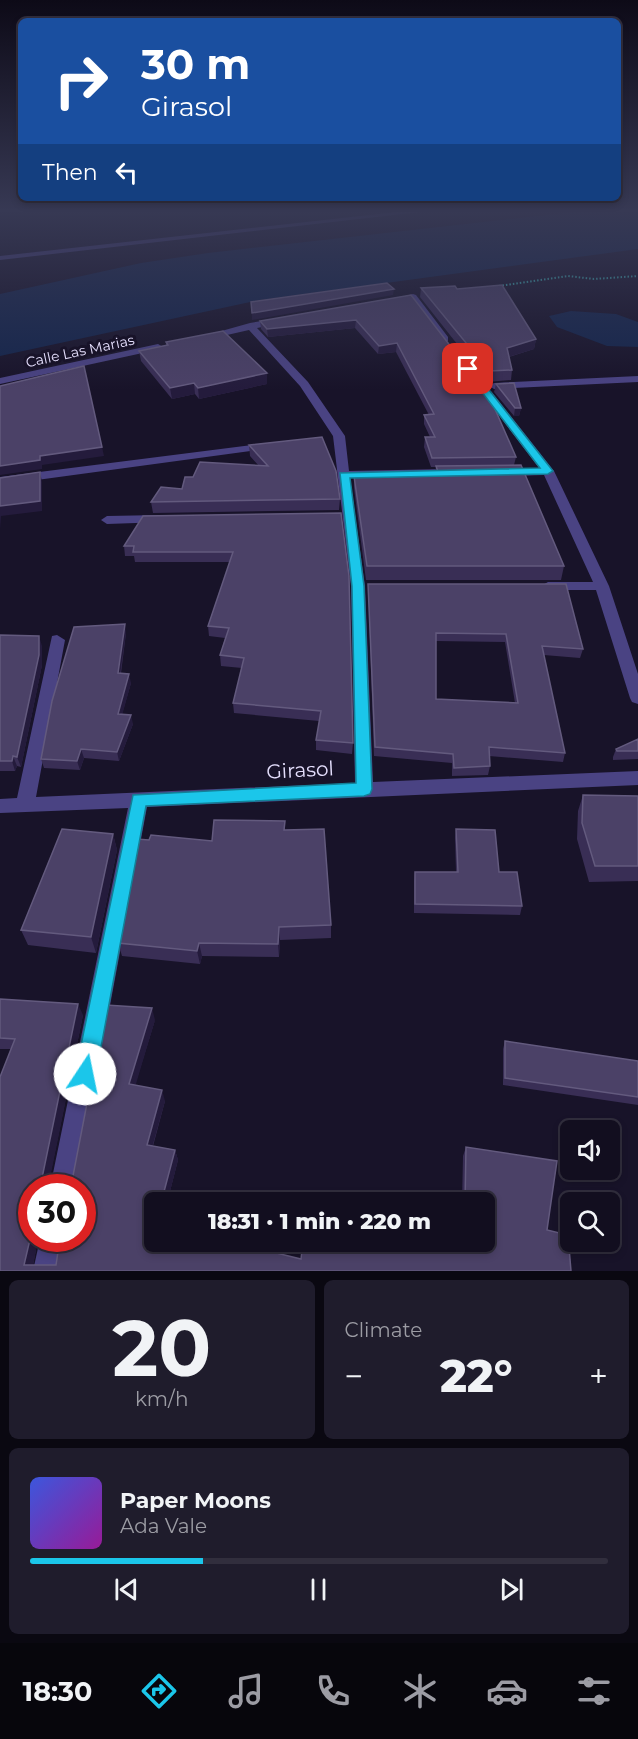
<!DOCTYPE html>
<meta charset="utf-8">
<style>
body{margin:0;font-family:Montserrat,sans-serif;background:#1f1c2c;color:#f1f3f6;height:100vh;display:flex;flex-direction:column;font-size:22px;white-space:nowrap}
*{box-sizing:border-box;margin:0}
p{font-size:20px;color:#9c9ca4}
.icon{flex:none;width:33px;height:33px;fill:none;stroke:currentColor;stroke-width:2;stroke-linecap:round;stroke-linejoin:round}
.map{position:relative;height:1271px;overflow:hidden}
.details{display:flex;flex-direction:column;gap:9px;padding:9px;background:#0a0811;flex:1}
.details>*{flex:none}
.top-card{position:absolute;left:18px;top:18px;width:603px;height:183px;border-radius:9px;box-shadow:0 3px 9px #0003,0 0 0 2px #312e3d;background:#1a4fa0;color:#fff;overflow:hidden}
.buttons{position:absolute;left:560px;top:1120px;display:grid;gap:12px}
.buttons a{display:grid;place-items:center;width:60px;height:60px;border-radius:9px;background:#120e1f;box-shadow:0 3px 9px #0003,0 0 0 2px #312e3d;font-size:30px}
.speed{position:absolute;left:18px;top:1174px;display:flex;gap:12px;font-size:30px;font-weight:700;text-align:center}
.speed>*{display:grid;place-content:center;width:78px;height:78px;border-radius:50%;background:#120e1f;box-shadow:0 3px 9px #0003,0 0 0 2px #312e3d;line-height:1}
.speed .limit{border:9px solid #d22;background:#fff;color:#111}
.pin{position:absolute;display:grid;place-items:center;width:51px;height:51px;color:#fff;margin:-26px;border-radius:12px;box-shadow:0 3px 9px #0006}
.me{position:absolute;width:66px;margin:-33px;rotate:11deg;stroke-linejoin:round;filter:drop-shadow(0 0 4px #0008)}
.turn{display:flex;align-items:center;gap:21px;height:126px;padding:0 24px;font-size:27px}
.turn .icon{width:78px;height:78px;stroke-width:2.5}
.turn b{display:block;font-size:42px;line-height:51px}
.then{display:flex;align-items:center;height:57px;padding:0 24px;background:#0003;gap:12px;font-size:22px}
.big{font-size:45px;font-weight:800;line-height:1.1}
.details .tile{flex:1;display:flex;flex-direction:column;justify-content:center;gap:9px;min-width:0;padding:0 21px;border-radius:9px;background:#1f1c2c}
.details .dial{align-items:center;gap:0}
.dial b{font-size:78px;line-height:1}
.song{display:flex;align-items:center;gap:18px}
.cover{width:72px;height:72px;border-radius:9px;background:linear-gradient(135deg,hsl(230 70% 55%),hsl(300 70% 35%))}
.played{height:6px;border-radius:3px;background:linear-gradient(90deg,#1bc6ea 30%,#312e3d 30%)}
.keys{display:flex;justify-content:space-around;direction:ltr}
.heat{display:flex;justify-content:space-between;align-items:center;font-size:33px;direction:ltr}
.details .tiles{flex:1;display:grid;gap:9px;grid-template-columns:1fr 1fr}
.tile:last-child{grid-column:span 2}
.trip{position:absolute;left:144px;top:1192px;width:351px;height:60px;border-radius:9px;background:#120e1f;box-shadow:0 3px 9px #0003,0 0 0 2px #312e3d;font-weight:800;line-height:60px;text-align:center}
.menu{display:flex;height:96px;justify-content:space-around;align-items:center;background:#07060c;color:#9c9ca4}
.menu .icon{width:42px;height:42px}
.menu .selected{color:#1bc6ea}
.menu b{font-size:27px;color:#f1f3f6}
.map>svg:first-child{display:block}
.water{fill:#14254c}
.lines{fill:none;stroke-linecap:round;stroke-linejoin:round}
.path{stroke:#3cb0b2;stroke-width:2;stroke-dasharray:1.5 2;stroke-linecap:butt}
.minor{fill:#4a4383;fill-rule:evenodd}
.wall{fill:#392e55;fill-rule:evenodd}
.shaded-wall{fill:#241b3c}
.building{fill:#4b4167;stroke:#635a7e;stroke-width:1.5;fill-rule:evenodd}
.route{fill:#1bc6ea;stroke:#128198;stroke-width:1.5}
.labels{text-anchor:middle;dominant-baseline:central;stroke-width:6;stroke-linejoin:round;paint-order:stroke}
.far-street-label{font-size:14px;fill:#e4defc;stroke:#181329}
.near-street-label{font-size:20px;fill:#e4defc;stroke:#181329}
</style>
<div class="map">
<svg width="638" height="1271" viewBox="0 0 638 1271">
<rect width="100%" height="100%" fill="#181329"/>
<path class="water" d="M573,212H638V249L260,300L0,356V294L141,263L208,253Z
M571,311L616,314L638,322V347L607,346L557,327L549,316Z"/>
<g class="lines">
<path class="path" d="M499,286L568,276L594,279L638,276"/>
<path class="minor" d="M396,212H420L0,260V256Z
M413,294L416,295L448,337V341H442L411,300L394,303L390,300Z
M279,318L283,321L282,323L257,328L308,382L345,436L349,471L446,469L452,473L446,477L350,478L365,586L373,782L638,771V785L147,807L76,1188H50L128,808L0,813V799L17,798L52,636L57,635L65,640L36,797L355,783L351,586L333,436L300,386L249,330L205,340L200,337L250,323Z
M158,344L163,347L161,349L0,384V378Z
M638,376V382L494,389L489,386L494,383Z
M487,390L491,391L554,471L609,586L638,674V704L632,702L630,698L596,590H548L541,586L548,582H593L544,475L503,476L497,472L503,468H539L482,393Z
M268,443L274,446L272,448L0,485V477Z
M160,515L165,516L166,519L165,522L107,524L101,520L107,516Z
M40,1239H66L61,1271H33Z"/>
</g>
<path class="wall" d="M421,288L457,289L536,339L534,349L509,357L512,370L511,380L487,382L420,297Z
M411,295L499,409L498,417L516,457L514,465L564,566L561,580H366L354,488V476L426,475L427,472H435L436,467H431L424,447L425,437H430L424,424V415H429L396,352L378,354L355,328L268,337L261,329L260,321Z
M166,342L267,373V384L199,399L195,394L172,399L141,361L139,351L166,345Z
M496,384L521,408L519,416H514L494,392Z
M249,445L340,499L339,510L153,513L151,502L182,489L193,477L259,466L250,456Z
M341,513L353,743L352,754L316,750V740L319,721L234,713L233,703L242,668L221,666L220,655L225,638L209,636L208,626L230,562H135L134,556H125L124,546Z
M368,584L583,649L580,658L544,655L565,753L563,762L489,756L490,766L488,775L452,776V763L374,756ZM436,641L505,642L515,703L436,699Z
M126,633L121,673L131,683L122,714L133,724L119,761L84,758L80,770L44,768L41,759Z
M0,635L42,646V665L21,767L17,766L15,771H0Z
M638,739V759L613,760V757L616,749Z
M583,795L638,796V881L589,882L577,839L578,811Z
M285,821V830L331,925V938L280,940L279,957L202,956L200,964L122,956L118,943L149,840L212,841Z
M456,829L499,872L522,906L520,915L414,913V881L415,872H456L455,838Z
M113,834L117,850L96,953L28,945L21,930Z
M0,999L83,1015L49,1181H72L155,1020L135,1085L165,1101L153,1146L175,1150L178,1160L167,1203H154V1242L301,1259L461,1245L462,1242H484V1203H462L463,1156L466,1147L547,1230L571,1271H0L11,1049H0ZM32,1188L82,1239L56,1265H33L38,1239H32Z
M505,1041L638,1061V1105L503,1085V1049Z"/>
<path class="shaded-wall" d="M394,289L393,295L252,320V313Z
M356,320L355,328L268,337L267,329Z
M536,339L534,349L505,358L507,348Z
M397,343L396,352L378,354L379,346Z
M267,373V384L199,399L198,388Z
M194,383L195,394L172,399L170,388Z
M515,408H521L519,416H514Z
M495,409H499L498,418Z
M102,447L104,456L42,465V469L0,475V466L40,456Z
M40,472L42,482V511L1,516L0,529V506Z
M125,624L126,633L119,682L118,673Z
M39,636L42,646V665L21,767L17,757Z
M129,674L131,683L120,723L118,714Z
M131,715L133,724L119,761L117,752Z
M81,749L84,758L80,770L77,761Z
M13,756L17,766L15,771L12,761Z
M113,834L117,850L96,953L91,937Z
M279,927L280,940L279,957L278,944Z
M199,943L202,956L200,964L197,951Z
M78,1004L83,1015L48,1188L42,1178Z
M152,1008L155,1020L133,1094L129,1084Z
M162,1090L165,1101L150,1155L147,1145Z
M175,1150L178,1160L167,1203H161Z
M32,1231V1239H38L32,1271L24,1265Z"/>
<path class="building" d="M387,283L394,289L252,313L251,302Z
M502,285L536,339L507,348L512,370L489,371L421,288L455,286L457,289Z
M411,295L499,409H495L516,457L432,458L425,437H435L424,415L434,414L397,343L379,346L356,320L267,329L260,321Z
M223,331L267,373L198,388L194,383L170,388L139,351L168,345L166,342Z
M84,366L102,447L40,456V460L0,466V386Z
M514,383L521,408H515L496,384Z
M322,437L336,471L340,499L151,502L161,487L182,489L185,477H193L200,462L268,466L249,445Z
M521,465L564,566H367L354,476L427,475V472H438L436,466Z
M40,472V501L0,506V478Z
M341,513L349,576L353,743L316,740L321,711L233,703L244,658L220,655L229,628L208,626L233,552H133L134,546H124L143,516Z
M368,584H566L583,649L542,646L565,753L489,747L490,766L454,768L453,754L375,747ZM436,633L506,634L518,703L436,699Z
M125,624L118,673L129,674L118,714L131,715L117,752L81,749L77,761L41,759L52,701L74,627Z
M0,635L39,636V655L17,757L13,756L12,761H0Z
M638,739V751H617L616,749Z
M583,795L638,796V866H595L582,823Z
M214,820L285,821L284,830L324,829L331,925L279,927L278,944L199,943L197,951L118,943L137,839L149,840L151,835L212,841Z
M62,829L113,834L91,937L21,930Z
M456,829L495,830L499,872H517L522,906L415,904V872H458Z
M0,999L78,1004L42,1178L44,1181H72L106,1005L152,1008L129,1084L162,1090L147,1145L175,1150L161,1203H154V1242H231L301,1259L303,1242H435L465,1246V1242H484V1203H465L466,1147L557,1161L547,1230L568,1235L571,1271H0V1077L15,1039L0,1038ZM32,1188H82V1239H60L56,1265H24L32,1231Z
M505,1041L638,1061V1097L505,1078Z"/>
<linearGradient id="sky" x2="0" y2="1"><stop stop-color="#0d0a17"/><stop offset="0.54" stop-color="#373954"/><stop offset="1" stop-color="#373954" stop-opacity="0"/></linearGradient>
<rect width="638" height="390" fill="url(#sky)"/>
<path class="route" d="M468,366L471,367L553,471L548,474L350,478L364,586L372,789L370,794L364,796L146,806L96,1074L93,1081L85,1084L78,1081L75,1074L133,795L356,783L352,586L340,473L540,468L465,370V367Z"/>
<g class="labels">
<g class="far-street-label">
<text transform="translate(80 351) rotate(-12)">Calle Las Marias</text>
</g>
<g class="near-street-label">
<text transform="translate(300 770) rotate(-3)">Girasol</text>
</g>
</g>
</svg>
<div class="buttons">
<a><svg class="icon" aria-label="sound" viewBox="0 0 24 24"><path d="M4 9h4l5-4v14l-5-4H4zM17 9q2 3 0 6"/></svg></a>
<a><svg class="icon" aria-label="search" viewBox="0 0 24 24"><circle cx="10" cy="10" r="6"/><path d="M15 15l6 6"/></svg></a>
</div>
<div class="speed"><div class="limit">30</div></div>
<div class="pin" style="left:468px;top:369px;background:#d93025"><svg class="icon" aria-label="arrive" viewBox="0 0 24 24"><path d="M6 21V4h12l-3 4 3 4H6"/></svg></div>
<svg class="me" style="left:85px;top:1074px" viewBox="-20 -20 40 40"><circle r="19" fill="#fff"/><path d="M0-13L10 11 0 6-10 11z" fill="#1bc6ea"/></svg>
<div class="trip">18:31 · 1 min · 220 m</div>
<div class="top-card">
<div class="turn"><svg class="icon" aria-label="right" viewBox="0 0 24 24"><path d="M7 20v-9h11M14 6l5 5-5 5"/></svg><div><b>30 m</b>Girasol</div></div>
<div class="then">Then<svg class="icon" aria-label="left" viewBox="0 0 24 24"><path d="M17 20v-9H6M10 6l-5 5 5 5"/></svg></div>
</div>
</div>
<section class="details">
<div class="tiles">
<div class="tile dial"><b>20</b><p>km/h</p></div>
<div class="tile"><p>Climate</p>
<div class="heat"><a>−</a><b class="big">22°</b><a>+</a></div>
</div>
<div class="tile">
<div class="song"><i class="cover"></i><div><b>Paper Moons</b><p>Ada Vale</p></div></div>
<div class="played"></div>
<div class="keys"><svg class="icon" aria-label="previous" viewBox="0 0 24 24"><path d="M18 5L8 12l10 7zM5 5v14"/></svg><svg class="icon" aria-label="pause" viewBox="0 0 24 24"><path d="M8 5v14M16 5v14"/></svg><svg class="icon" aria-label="next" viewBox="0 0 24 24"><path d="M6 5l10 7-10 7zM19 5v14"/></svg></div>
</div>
</div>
</section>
<nav class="menu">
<b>18:30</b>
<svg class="icon selected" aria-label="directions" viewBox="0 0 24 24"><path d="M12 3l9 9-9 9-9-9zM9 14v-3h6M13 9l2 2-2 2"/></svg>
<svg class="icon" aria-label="music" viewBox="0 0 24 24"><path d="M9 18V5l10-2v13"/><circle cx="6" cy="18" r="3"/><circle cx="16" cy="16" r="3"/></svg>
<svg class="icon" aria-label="phone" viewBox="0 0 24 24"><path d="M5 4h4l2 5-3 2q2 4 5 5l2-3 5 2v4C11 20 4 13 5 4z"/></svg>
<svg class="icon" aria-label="climate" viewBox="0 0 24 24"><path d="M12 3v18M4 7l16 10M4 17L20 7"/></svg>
<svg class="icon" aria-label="car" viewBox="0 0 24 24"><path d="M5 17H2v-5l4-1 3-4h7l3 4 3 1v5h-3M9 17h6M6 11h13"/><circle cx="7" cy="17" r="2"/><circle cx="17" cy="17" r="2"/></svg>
<svg class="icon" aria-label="filters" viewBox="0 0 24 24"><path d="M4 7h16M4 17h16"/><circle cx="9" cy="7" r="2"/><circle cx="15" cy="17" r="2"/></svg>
</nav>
